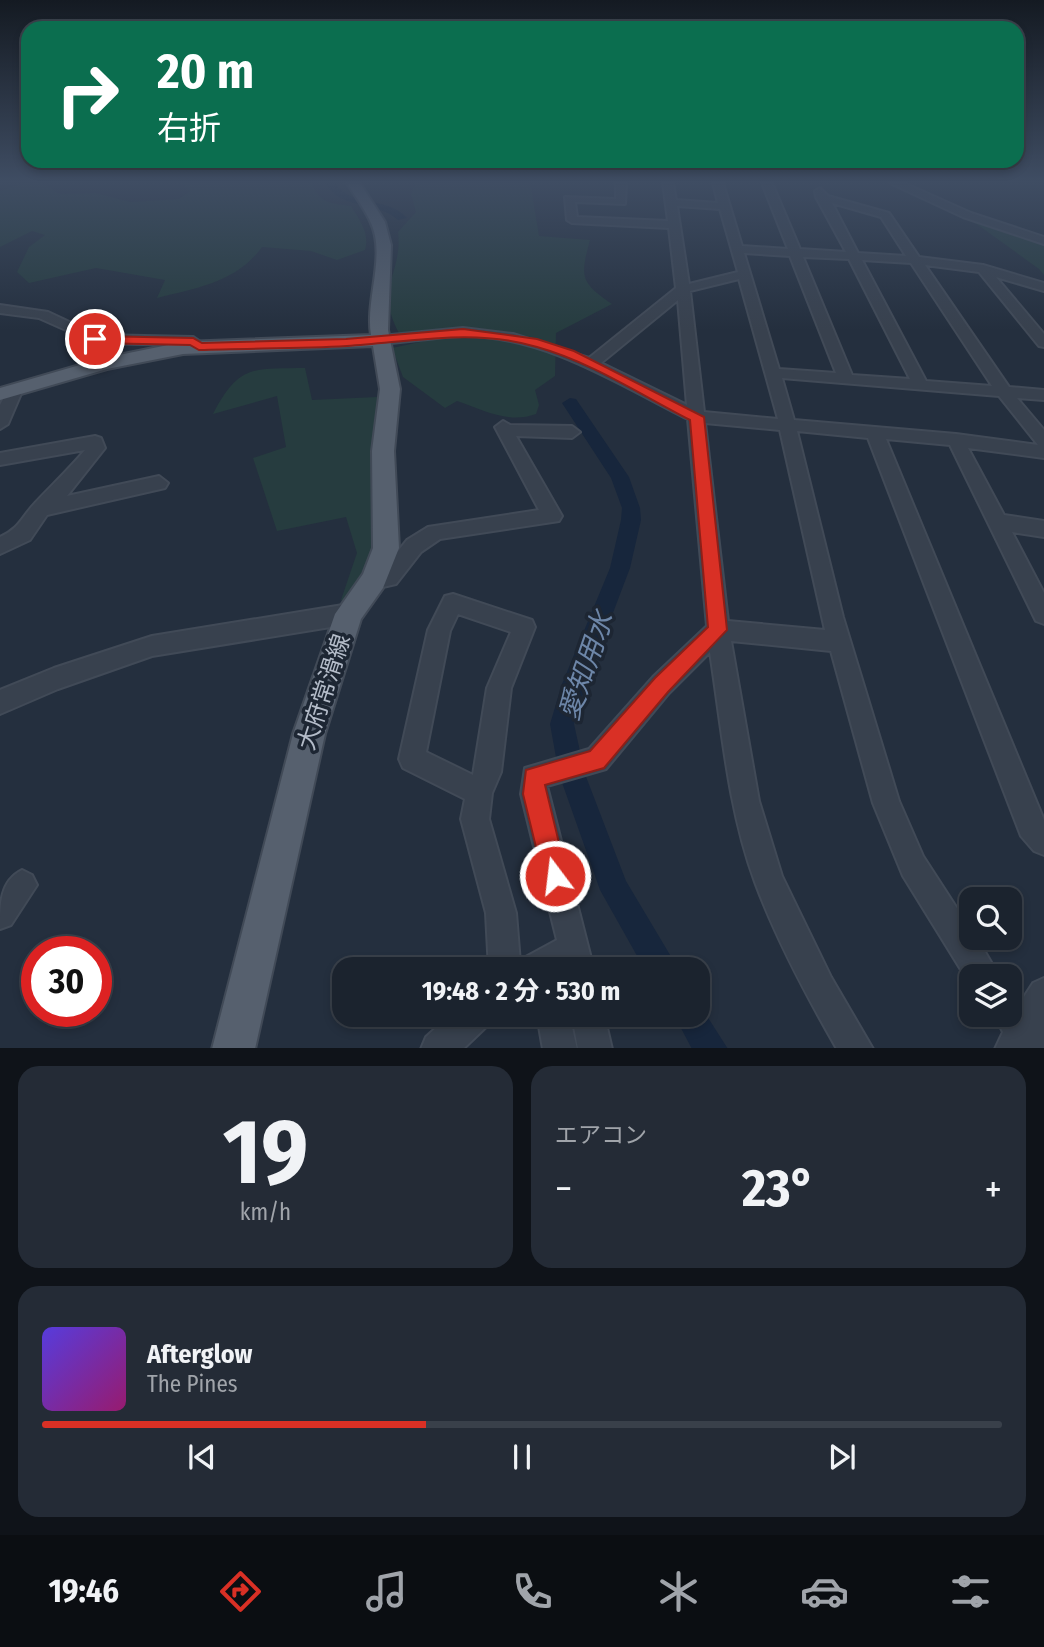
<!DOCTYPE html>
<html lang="ja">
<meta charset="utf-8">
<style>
body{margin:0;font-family:"Fira Sans Condensed","Noto Sans JP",sans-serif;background:#242b36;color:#f1f3f6;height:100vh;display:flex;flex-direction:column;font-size:26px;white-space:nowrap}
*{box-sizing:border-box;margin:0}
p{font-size:23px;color:#a0a4aa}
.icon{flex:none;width:38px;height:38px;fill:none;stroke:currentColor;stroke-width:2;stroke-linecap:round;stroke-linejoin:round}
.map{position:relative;height:1048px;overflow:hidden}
.details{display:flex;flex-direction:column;gap:18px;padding:18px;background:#0f1319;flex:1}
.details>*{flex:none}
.top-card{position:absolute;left:21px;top:21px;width:1003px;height:147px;border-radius:21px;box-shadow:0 4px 10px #0003,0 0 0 2px #39404a;background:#0b6e4f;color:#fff;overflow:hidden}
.controls{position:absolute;left:959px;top:887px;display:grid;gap:14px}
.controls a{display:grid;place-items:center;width:63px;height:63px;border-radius:14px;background:#1b232e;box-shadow:0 4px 10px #0003,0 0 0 2px #39404a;font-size:35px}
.speed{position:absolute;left:21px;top:936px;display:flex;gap:14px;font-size:35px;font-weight:700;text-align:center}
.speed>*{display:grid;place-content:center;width:91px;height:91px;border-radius:50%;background:#1b232e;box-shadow:0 4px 10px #0003,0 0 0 2px #39404a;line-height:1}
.speed .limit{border:10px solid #d22;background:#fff;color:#111}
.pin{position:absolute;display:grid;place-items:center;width:60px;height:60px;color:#fff;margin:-30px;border:4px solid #fff;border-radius:50%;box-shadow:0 2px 7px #0007}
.me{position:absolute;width:77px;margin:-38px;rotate:345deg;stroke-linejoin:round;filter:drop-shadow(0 0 5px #0008)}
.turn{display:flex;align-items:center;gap:24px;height:147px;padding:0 21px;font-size:32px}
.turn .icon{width:91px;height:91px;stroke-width:2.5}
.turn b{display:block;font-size:49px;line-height:60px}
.big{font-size:52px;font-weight:700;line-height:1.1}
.details .widget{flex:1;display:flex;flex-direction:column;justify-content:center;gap:10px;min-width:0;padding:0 24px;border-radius:21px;background:#242b36}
.details .dial{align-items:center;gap:0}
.dial b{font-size:91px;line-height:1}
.song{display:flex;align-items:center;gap:21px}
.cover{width:84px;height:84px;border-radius:10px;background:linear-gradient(135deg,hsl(250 70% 55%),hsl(320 70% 35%))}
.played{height:7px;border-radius:4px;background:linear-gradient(90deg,#d93025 40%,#39404a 40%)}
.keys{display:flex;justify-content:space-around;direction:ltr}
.heat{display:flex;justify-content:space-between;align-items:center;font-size:38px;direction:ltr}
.details .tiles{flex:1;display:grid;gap:18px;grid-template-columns:1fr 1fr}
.widget:last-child{grid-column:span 2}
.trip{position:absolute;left:332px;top:957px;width:378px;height:70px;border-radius:21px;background:#1b232e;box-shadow:0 4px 10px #0003,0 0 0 2px #39404a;font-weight:700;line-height:70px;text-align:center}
.dock{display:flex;height:112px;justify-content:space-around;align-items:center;background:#0b0e12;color:#a0a4aa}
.dock .icon{width:49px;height:49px}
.dock .current{color:#d93025}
.dock b{font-size:32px;color:#f1f3f6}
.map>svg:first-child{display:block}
.green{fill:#263c3f}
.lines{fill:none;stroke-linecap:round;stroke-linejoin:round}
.canal{fill:#17263c;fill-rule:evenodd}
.minor-casing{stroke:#414a57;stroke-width:4}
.major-casing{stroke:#414a57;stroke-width:4}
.minor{fill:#38414e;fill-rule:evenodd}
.major{fill:#56606e;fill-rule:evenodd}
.route{fill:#d93025;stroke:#8d1f18;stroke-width:2}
.labels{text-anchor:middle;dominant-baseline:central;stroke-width:7;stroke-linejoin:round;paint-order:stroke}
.near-street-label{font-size:24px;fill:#b4bcc9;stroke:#1d2633}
.near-water-label{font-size:28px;font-style:italic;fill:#6d86a8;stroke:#1d2633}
</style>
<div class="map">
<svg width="1044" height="1049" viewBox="0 0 1044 1049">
<rect width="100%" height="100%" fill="#242f3e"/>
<path class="green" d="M23,183H42L60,194L96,193L130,202L179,199L190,191L181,183H312C318,203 333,204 351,206C360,221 370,233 365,250L337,260L311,251L262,247C237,282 197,288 157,298L165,280L96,268L29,283L17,272L29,247L45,235L32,231L0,247V191Z
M415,183H527L531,187L539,236L590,240C580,277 580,282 612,304L556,333L555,376L535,390L539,405L536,414C509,424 483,410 457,401L445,408L403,377L392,348L434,339L430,331L399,333C374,287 403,274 398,232L416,212L411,194Z
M971,220L1044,244V275L1039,269Z
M305,368L312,400L377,397L374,452L380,549L346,605L341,600L357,553L346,517L277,531L253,458L286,447L277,396L213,414C239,364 253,369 305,368Z"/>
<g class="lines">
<path class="canal" d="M325,183H335C351,208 388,196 407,218L398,220C376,200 342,211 325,183Z
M570,398L576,399L629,477L640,508L641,520L630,568L586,684L574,724L585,774L626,881L679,970H645L600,890L559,774L550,724L562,684L610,568L621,520L622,508L611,478L562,403Z
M698,1002L728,1049H692L674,1015H698Z"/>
<g class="minor-casing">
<path id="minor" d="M616,183H626L625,204L575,202L577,217L668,221L663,183H673L676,200L718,203L713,183H723L742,246L788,249L762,183H772L800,249L846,252L816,197L815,191L820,188L828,196L889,213L919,257L983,265L1044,283V291L996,277L1044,334V347L1039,346L979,272L925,265L1009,387L1044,390V400L1017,398L1044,430V458L968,448L1004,515L1044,521V537L1012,532L1044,593V624L1036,621L950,445L886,439L1044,820V855L1034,851L1021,836L868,438L797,431L843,617L899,801L923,856L971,930V938H977L999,976H971V986L903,876L873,803L831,651L731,641L759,801L782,876L831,977L873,1049H837C806,995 776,939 755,882C728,809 722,729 710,652L669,693L606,769L547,786L594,970H489L486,913L461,819L465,799L403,768L399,759L428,630L445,596L453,594L532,620L535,627L511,688L501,772L492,793L489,819L516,913L520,963L522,959L557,940L521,794L525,768L589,749L653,677L707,626L688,419C618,384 544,335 462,336C435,337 408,342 381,344L374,340L381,336L463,328L513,334L589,358L676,288L669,228L572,223L567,220L565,197L616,199ZM832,203L881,217L906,256L858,253ZM677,206L720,209L738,272L689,284ZM744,253L790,256L836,373L779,369ZM803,257L849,259L910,379L852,375ZM862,260L911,263L992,386L926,381ZM739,279L778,419L704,412L690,291ZM678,300L687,405L601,363ZM782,378L999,396L1038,445L956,434L794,420ZM705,423L780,430L825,630L728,621ZM458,614L511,632L487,688L473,775L426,752L450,631Z
M890,183H904L971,213L1044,237V244L963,217Z
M0,305L48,312L97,335L193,337L206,346L199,350L189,345L95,343L39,318L0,313Z
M15,384L23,389L8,424L0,429V405L10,386Z
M503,421L510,425L572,426L580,432L572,438L516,436L562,516L559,521L440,539L421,552L396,584L374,589L367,586L364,580L367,574L383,570L407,540L428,527L539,510L495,427Z
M95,436L101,438L105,448L67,496L159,476L168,483L165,488L47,515L30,540L0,554V537C20,528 21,518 35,503C52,485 69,469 85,450L0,465V453Z
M349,604L357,607L360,614L357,621L349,624L152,656L58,689L0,714V690L54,668L152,636Z
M22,870L32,875L37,885L11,925L0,929C0,904 0,881 22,870Z
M1044,978V1049H995L1003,1032L994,1015H1010V999L1020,1003L1033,983Z
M450,1015H490L486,1027L463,1049H421L426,1037Z
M537,1015H569L577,1049H543Z
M572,1015H604L612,1049H578Z"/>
</g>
<g class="major-casing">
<path id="major" d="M347,183H360L385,222L391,245L388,330L400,389L394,451L399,548L383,588L361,619L325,734L255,1049H212L293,734L335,614L363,574L373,548L372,451L380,389L373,346L183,354L107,369L0,400V388L104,358L183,342L371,335C365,298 387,255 370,221C364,208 355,196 347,183Z"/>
</g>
<use href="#minor" class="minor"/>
<use href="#major" class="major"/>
</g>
<linearGradient id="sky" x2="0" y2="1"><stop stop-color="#141a22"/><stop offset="0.55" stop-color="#3f4d63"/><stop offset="1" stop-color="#3f4d63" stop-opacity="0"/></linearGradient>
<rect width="1044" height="330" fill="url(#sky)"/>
<path class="route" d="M463,329L537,339L574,351L704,417L727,630L668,692L604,768L545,785L567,876L564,884L555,888L547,884L543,876L523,794L526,770L590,751L655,678L708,627L690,420C641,395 591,362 537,347C474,328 411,342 347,346C298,349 248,348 199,350L190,345L95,343L89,339L95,336L193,338L202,343L346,339Z"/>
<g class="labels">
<g class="near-street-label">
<text transform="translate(324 692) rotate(-72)">大府常滑線</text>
</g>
<g class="near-water-label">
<text transform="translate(586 666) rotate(-71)">愛知用水</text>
</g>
</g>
</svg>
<div class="controls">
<a><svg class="icon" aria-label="search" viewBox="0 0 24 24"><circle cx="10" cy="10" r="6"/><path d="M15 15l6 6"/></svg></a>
<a><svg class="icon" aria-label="layers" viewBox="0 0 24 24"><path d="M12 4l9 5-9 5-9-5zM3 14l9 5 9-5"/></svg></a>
</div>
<div class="speed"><div class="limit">30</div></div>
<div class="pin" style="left:95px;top:339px;background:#d93025"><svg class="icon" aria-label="arrive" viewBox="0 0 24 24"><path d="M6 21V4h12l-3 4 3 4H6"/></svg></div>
<svg class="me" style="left:555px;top:876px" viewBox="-20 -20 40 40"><circle r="17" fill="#d93025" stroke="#fff" stroke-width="3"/><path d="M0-11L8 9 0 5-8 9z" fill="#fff"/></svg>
<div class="trip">19:48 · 2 分 · 530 m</div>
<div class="top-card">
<div class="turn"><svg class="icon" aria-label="right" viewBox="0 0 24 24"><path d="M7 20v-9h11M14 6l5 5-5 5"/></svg><div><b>20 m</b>右折</div></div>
</div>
</div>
<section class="details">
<div class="tiles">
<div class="widget dial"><b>19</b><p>km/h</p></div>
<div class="widget"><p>エアコン</p>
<div class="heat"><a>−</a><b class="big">23°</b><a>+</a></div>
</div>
<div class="widget">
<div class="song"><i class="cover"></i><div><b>Afterglow</b><p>The Pines</p></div></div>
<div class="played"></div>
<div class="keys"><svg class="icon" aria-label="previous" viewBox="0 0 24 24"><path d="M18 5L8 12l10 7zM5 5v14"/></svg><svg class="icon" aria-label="pause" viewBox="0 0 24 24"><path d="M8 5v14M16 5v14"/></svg><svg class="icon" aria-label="next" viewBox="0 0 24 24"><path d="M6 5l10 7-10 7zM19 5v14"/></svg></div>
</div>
</div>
</section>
<nav class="dock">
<b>19:46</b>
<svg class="icon current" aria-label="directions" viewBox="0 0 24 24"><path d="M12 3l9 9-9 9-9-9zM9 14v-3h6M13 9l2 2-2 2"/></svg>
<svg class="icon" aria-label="music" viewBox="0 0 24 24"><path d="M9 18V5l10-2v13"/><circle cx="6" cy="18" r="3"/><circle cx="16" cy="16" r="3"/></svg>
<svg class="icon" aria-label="phone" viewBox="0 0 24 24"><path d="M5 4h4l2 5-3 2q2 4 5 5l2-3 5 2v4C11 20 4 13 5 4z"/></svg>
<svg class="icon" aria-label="climate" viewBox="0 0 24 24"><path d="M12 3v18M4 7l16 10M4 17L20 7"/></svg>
<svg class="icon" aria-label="car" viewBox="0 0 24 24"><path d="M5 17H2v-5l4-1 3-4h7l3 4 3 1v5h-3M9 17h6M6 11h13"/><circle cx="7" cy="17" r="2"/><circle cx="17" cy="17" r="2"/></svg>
<svg class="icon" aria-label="filters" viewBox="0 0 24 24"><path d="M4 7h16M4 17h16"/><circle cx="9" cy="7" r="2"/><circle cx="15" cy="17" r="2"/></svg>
</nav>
